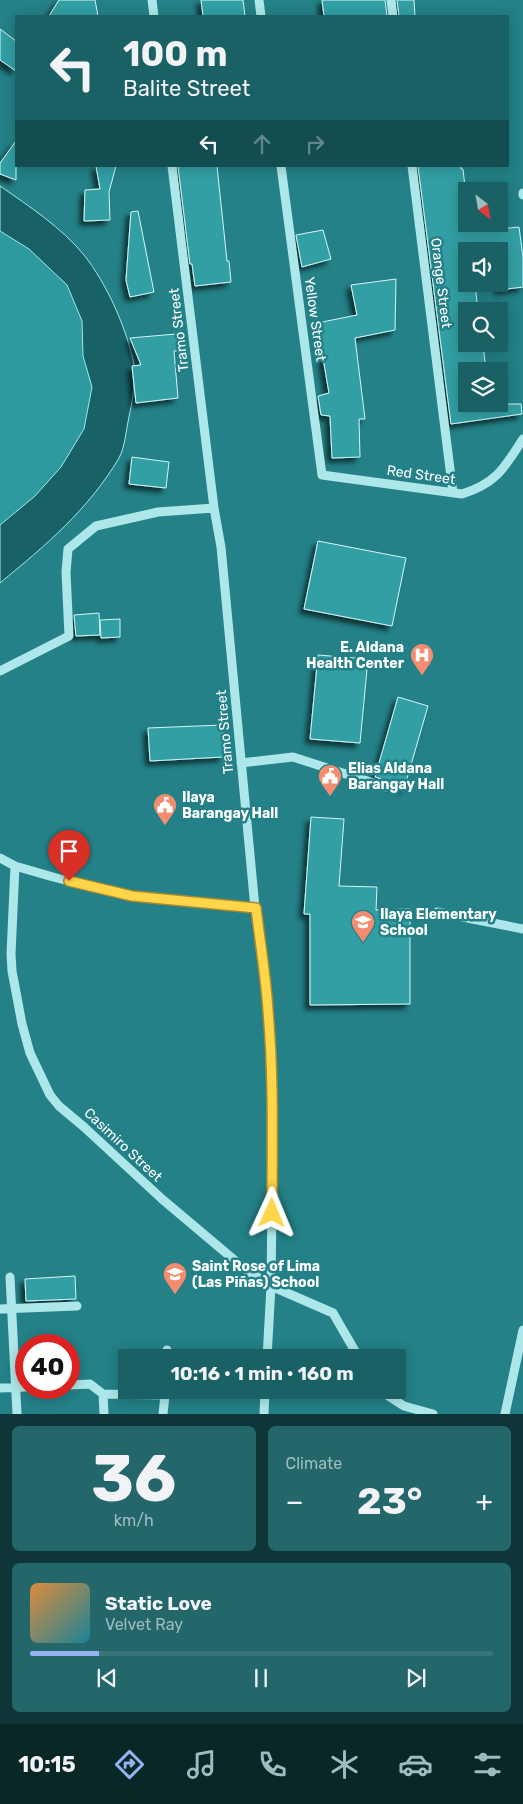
<!DOCTYPE html>
<meta charset="utf-8">
<style>
body{margin:0;font-family:Rubik,sans-serif;background:#23676b;color:#f1f3f6;height:100vh;display:flex;flex-direction:column;font-size:19px;white-space:nowrap}
*{box-sizing:border-box;margin:0}
p{font-size:16px;color:#9fbcbf}
.icon{flex:none;width:28px;height:28px;fill:none;stroke:currentColor;stroke-width:2;stroke-linecap:round;stroke-linejoin:round}
.map{position:relative;height:1414px;overflow:hidden}
.panel{display:flex;flex-direction:column;gap:12px;padding:12px;background:#0e3538;flex:1}
.panel>*{flex:none}
.banner{position:absolute;left:15px;top:15px;width:494px;height:152px;border-radius:0px;box-shadow:0 2px 12px #0003;background:#1a6165;color:#f1f3f6;overflow:hidden}
.needle{width:32px;rotate:149deg}
.tools{position:absolute;left:458px;top:182px;display:grid;gap:10px}
.tools a{display:grid;place-items:center;width:50px;height:50px;border-radius:0px;background:#1a6165;box-shadow:0 2px 12px #0003;font-size:25px}
.speed{position:absolute;left:15px;top:1334px;display:flex;gap:10px;font-size:25px;font-weight:700;text-align:center}
.speed>*{display:grid;place-content:center;width:65px;height:65px;border-radius:50%;background:#1a6165;box-shadow:0 2px 12px #0003;line-height:1}
.speed .limit{border:8px solid #d22;background:#fff;color:#111}
.pin{position:absolute;display:grid;place-items:center;width:42px;height:42px;color:#fff;margin:-51px -21px;border-radius:50% 50% 50% 0;rotate:-45deg;box-shadow:0 0 5px #0007}
.pin .icon{rotate:45deg}
.me{position:absolute;width:55px;margin:-28px;rotate:1deg;stroke-linejoin:round;filter:drop-shadow(0 0 4px #0008)}
.turn{display:flex;align-items:center;gap:18px;height:105px;padding:0 25px;font-size:22px}
.turn .icon{width:65px;height:65px;stroke-width:2.5}
.turn b{display:block;font-size:35px;line-height:42px}
.lanes{display:flex;align-items:center;height:48px;padding:0 25px;background:#0003;justify-content:center;gap:25px;direction:ltr}
.lanes .off{opacity:.35}
.big{font-size:38px;font-weight:700;line-height:1.1}
.panel .widget{flex:1;display:flex;flex-direction:column;justify-content:center;gap:8px;min-width:0;padding:0 18px;border-radius:8px;background:#23676b}
.panel .dial{align-items:center;gap:0}
.dial b{font-size:65px;line-height:1}
.song{display:flex;align-items:center;gap:15px}
.cover{width:60px;height:60px;border-radius:8px;background:linear-gradient(135deg,hsl(30 70% 55%),hsl(190 70% 35%))}
.played{height:5px;border-radius:2px;background:linear-gradient(90deg,#95b2f1 15%,#387579 15%)}
.keys{display:flex;justify-content:space-around;direction:ltr}
.heat{display:flex;justify-content:space-between;align-items:center;font-size:28px;direction:ltr}
.panel .tiles{flex:1;display:grid;gap:12px;grid-template-columns:1fr 1fr}
.widget:last-child{grid-column:span 2}
.trip{position:absolute;left:118px;top:1349px;width:288px;height:50px;border-radius:0px;background:#1a6165;box-shadow:0 2px 12px #0003;font-weight:700;line-height:50px;text-align:center}
.tab-bar{display:flex;height:80px;justify-content:space-around;align-items:center;background:#0a2728;color:#9fbcbf}
.tab-bar .icon{width:35px;height:35px}
.tab-bar .active{color:#95b2f1}
.tab-bar b{font-size:22px;color:#f1f3f6}
.map>svg:first-child{display:block}
.green{fill:#2d9a9f}
.water{fill:#186267;stroke:#a2e8ea}
.building{fill:#339fa4;stroke:#d2f6f7;filter:url(#shadow)}
.lines{fill:none;stroke-linecap:round;stroke-linejoin:round}
.minor{stroke:#aee7e9;stroke-width:9}
.route-casing{stroke:#a68a30;stroke-width:12}
.route{stroke:#ffd54a;stroke-width:9}
.labels{text-anchor:middle;dominant-baseline:central;stroke-width:5;stroke-linejoin:round;paint-order:stroke}
.street-label{font-size:14px;fill:#fff;stroke:#238187}
.poi-label{font-size:14px;font-weight:bold;fill:#fff;stroke:#238187;text-anchor:start}
</style>
<div class="map">
<svg width="523" height="1414" viewBox="0 0 523 1414">
<defs>
<filter id="shadow"><feDropShadow dx="-4.5" dy="4.5" stdDeviation="2.5" flood-color="#0009"/></filter>
</defs>
<rect width="100%" height="100%" fill="#238187"/>
<path class="green" d="M0,231L29,249L67,285L82,321L83,356L92,387L84,429L61,467L35,496L0,525Z"/>
<path class="water" d="M0,186C29,206 62,228 84,255C107,284 127,329 134,365C136,379 132,403 129,417C126,430 125,447 119,458C88,510 46,545 0,583V525L35,496L61,467L84,429L92,387L83,356L82,321L67,285L29,249L0,231Z"/>
<path class="building" d="M59,0H95L98,16H49Z
M201,0H243L245,16H203Z
M322,0H385L387,16H324Z
M397,0H414L415,16H399Z
M0,29L16,41V71L0,60Z
M16,141V180L0,174V163Z
M96,166H116L109,192L110,220L84,221L85,190L100,189Z
M178,166H217L227,261H229L231,282L195,286L192,264H190Z
M418,166H461V169H463L466,196V224H498L499,229L519,227L523,257V287L499,290V251H466V284H475L478,311H466V344H483L486,371H466V404H521L522,414L451,424Z
M138,211L154,292L130,297L126,280L131,212Z
M323,230L331,259L302,267L296,235Z
M396,279L395,330L355,338L365,419H359L360,457L332,458L330,416L321,415L318,396L329,393L317,323L357,315L351,285Z
M176,334L177,351H174L178,398L136,403L132,366L141,365L130,338Z
M132,457L169,462L166,488L129,484Z
M318,541L406,558L392,626L304,609Z
M99,613L100,635L76,636L74,615Z
M120,619V637L101,638L100,620Z
M318,655L368,659L360,743L310,739Z
M398,697L428,706L404,789L392,785L388,781L375,777Z
M222,725L223,757L150,761L148,728Z
M311,817L344,819L339,886L377,887L376,910L410,909V1004L310,1005V914H304Z
M75,1276L76,1299L26,1301L25,1279Z"/>
<g class="lines">
<path class="minor" d="M152,0L154,16
M259,0L261,16
M391,0L393,16
M172,166L214,508L221,547L255,908L268,1010L273,1123L271,1286L267,1358
M281,166L322,475L462,494C497,483 504,468 523,439
M412,166L453,493
M523,193V195
M0,671L69,636L66,572L68,549L96,526L158,512L214,508
M241,763L293,757L386,787
M0,858L15,866L53,877L132,897L255,908
M15,866L11,954L12,971L22,1024L30,1053L50,1095L59,1106L84,1127L162,1199L245,1269L271,1286L333,1313L359,1358
M437,912L523,929
M10,1277L17,1414
M0,1309L77,1306
M167,1358V1350
M69,1385L90,1384L103,1394L165,1395L163,1414
M0,1388L26,1387
M379,1390L404,1406L433,1414
M103,1394L104,1414
M264,1414L265,1390
M505,1414L523,1330"/>
</g>
<g class="lines">
<g class="route-casing">
<path id="route" d="M69,881L132,896L256,908C260,942 266,977 268,1011C274,1078 272,1146 272,1213"/>
</g>
<use href="#route" class="route"/>
</g>
<defs>
<g id="hospital-pin" transform="scale(1.25)"><path d="M0 17L-7.5 6A9.5 9.5 0 1 1 7.5 6Z" fill="#f58c70" stroke="#238187"/><path d="M-5-5h3v3.5h4V-5h3V5h-3V1.5h-4V5h-3Z" fill="#fff"/></g>
<g id="civic-pin" transform="scale(1.25)"><path d="M0 17L-7.5 6A9.5 9.5 0 1 1 7.5 6Z" fill="#f58c70" stroke="#238187"/><path d="M-.6-6.5H3V-4.5H.6V-3L4-1V1h2V6H-6V1h2V-1L-.6-3ZM-1.2 2.5V6h2.4V2.5Z" fill="#fff"/></g>
<g id="school-pin" transform="scale(1.25)"><path d="M0 17L-7.5 6A9.5 9.5 0 1 1 7.5 6Z" fill="#f58c70" stroke="#238187"/><path d="M0-5L7-2L0 1L-7-2ZM-4 1L0 2.5L4 1V4Q0 6-4 4Z" fill="#fff"/></g>
</defs>
<g fill-rule="evenodd">
<use href="#hospital-pin" x="422" y="655"/>
<use href="#civic-pin" x="330" y="776"/>
<use href="#civic-pin" x="165" y="805"/>
<use href="#school-pin" x="363" y="922"/>
<use href="#school-pin" x="175" y="1274"/>
</g>
<g class="labels">
<g class="street-label">
<text transform="translate(441 283) rotate(83)">Orange Street</text>
<text transform="translate(315 319) rotate(82)">Yellow Street</text>
<text transform="translate(179 330) rotate(-97)">Tramo Street</text>
<text transform="translate(421 475) rotate(8)">Red Street</text>
<text transform="translate(225 732) rotate(-95)">Tramo Street</text>
<text transform="translate(123 1145) rotate(43)">Casimiro Street</text>
</g>
<g class="poi-label">
<text x="404" y="647" text-anchor="end">E. Aldana<tspan x="404" dy="16">Health Center</tspan></text>
<text x="348" y="768">Elias Aldana<tspan x="348" dy="16">Barangay Hall</tspan></text>
<text x="182" y="797">Ilaya<tspan x="182" dy="16">Barangay Hall</tspan></text>
<text x="380" y="914">Ilaya Elementary<tspan x="380" dy="16">School</tspan></text>
<text x="192" y="1266">Saint Rose of Lima<tspan x="192" dy="16">(Las Piñas) School</tspan></text>
</g>
</g>
</svg>
<div class="tools">
<a><svg class="needle" viewBox="-14 -14 28 28"><path d="M0-13l5 13h-10z" fill="#e53935"/><path d="M0 13l5-13h-10z" fill="#9fbcbf"/></svg></a>
<a><svg class="icon" aria-label="sound" viewBox="0 0 24 24"><path d="M4 9h4l5-4v14l-5-4H4zM17 9q2 3 0 6"/></svg></a>
<a><svg class="icon" aria-label="search" viewBox="0 0 24 24"><circle cx="10" cy="10" r="6"/><path d="M15 15l6 6"/></svg></a>
<a><svg class="icon" aria-label="layers" viewBox="0 0 24 24"><path d="M12 4l9 5-9 5-9-5zM3 14l9 5 9-5"/></svg></a>
</div>
<div class="speed"><div class="limit">40</div></div>
<div class="pin" style="left:69px;top:881px;background:#d93025"><svg class="icon" aria-label="arrive" viewBox="0 0 24 24"><path d="M6 21V4h12l-3 4 3 4H6"/></svg></div>
<svg class="me" style="left:272px;top:1213px" viewBox="-20 -20 40 40"><path d="M0-17L14 15 0 8-14 15z" fill="#ffd54a" stroke="#fff" stroke-width="4"/></svg>
<div class="trip">10:16 · 1 min · 160 m</div>
<div class="banner">
<div class="turn"><svg class="icon" aria-label="left" viewBox="0 0 24 24"><path d="M17 20v-9H6M10 6l-5 5 5 5"/></svg><div><b>100 m</b>Balite Street</div></div>
<div class="lanes"><svg class="icon" aria-label="left" viewBox="0 0 24 24"><path d="M17 20v-9H6M10 6l-5 5 5 5"/></svg><svg class="icon off" aria-label="ahead" viewBox="0 0 24 24"><path d="M12 20V5M6 11l6-6 6 6"/></svg><svg class="icon off" aria-label="right" viewBox="0 0 24 24"><path d="M7 20v-9h11M14 6l5 5-5 5"/></svg></div>
</div>
</div>
<section class="panel">
<div class="tiles">
<div class="widget dial"><b>36</b><p>km/h</p></div>
<div class="widget"><p>Climate</p>
<div class="heat"><a>−</a><b class="big">23°</b><a>+</a></div>
</div>
<div class="widget">
<div class="song"><i class="cover"></i><div><b>Static Love</b><p>Velvet Ray</p></div></div>
<div class="played"></div>
<div class="keys"><svg class="icon" aria-label="previous" viewBox="0 0 24 24"><path d="M18 5L8 12l10 7zM5 5v14"/></svg><svg class="icon" aria-label="pause" viewBox="0 0 24 24"><path d="M8 5v14M16 5v14"/></svg><svg class="icon" aria-label="next" viewBox="0 0 24 24"><path d="M6 5l10 7-10 7zM19 5v14"/></svg></div>
</div>
</div>
</section>
<nav class="tab-bar">
<b>10:15</b>
<svg class="icon active" aria-label="directions" viewBox="0 0 24 24"><path d="M12 3l9 9-9 9-9-9zM9 14v-3h6M13 9l2 2-2 2"/></svg>
<svg class="icon" aria-label="music" viewBox="0 0 24 24"><path d="M9 18V5l10-2v13"/><circle cx="6" cy="18" r="3"/><circle cx="16" cy="16" r="3"/></svg>
<svg class="icon" aria-label="phone" viewBox="0 0 24 24"><path d="M5 4h4l2 5-3 2q2 4 5 5l2-3 5 2v4C11 20 4 13 5 4z"/></svg>
<svg class="icon" aria-label="climate" viewBox="0 0 24 24"><path d="M12 3v18M4 7l16 10M4 17L20 7"/></svg>
<svg class="icon" aria-label="car" viewBox="0 0 24 24"><path d="M5 17H2v-5l4-1 3-4h7l3 4 3 1v5h-3M9 17h6M6 11h13"/><circle cx="7" cy="17" r="2"/><circle cx="17" cy="17" r="2"/></svg>
<svg class="icon" aria-label="filters" viewBox="0 0 24 24"><path d="M4 7h16M4 17h16"/><circle cx="9" cy="7" r="2"/><circle cx="15" cy="17" r="2"/></svg>
</nav>
